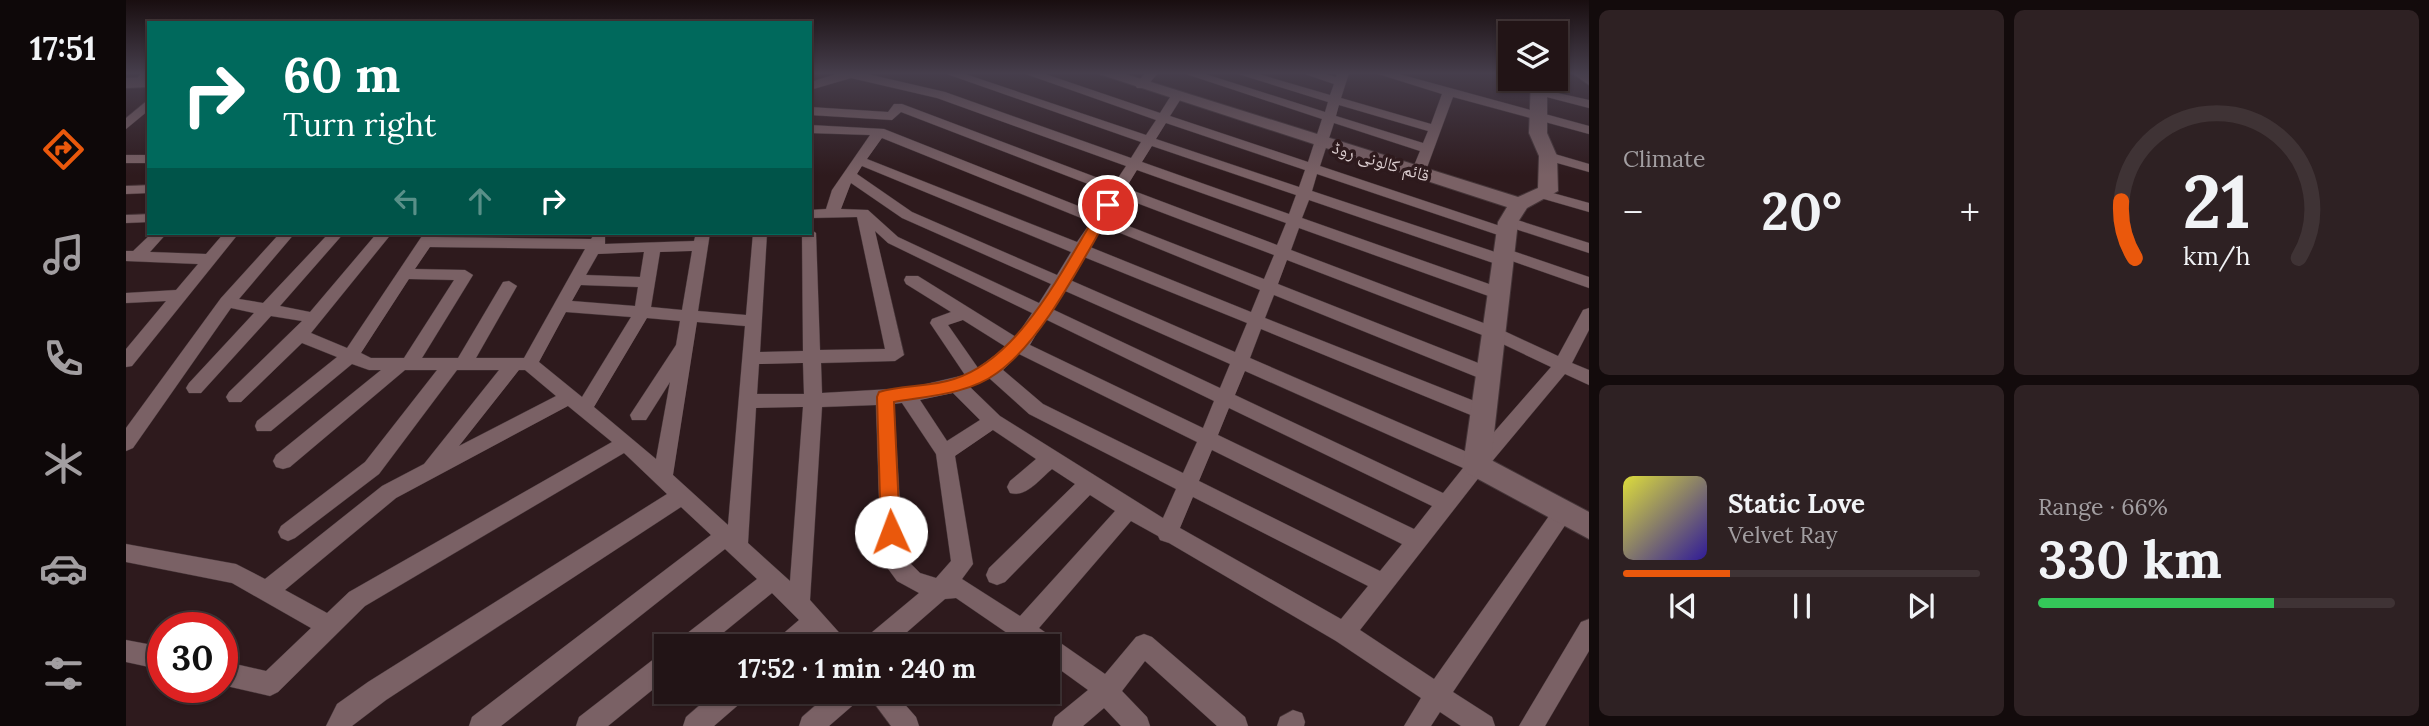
<!DOCTYPE html>
<meta charset="utf-8">
<style>
body{margin:0;font-family:Lora,"Noto Naskh Arabic",serif;background:#2e2123;color:#f1f3f6;height:100vh;display:flex;flex-direction:column;font-size:26px;white-space:nowrap}
*{box-sizing:border-box;margin:0}
p{font-size:23px;color:#a29ea1}
.icon{flex:none;width:38px;height:38px;fill:none;stroke:currentColor;stroke-width:2;stroke-linecap:round;stroke-linejoin:round}
.map{position:relative;flex:1;overflow:hidden}
.drawer{display:flex;flex-direction:column;gap:10px;padding:10px;background:#130b0c;width:840px}
.drawer>*{flex:none}
.banner{position:absolute;left:21px;top:21px;width:665px;height:214px;border-radius:0px;box-shadow:0 2px 5px #0004,0 0 0 2px #3f3335;background:#00695c;color:#fff;overflow:hidden}
.fabs{position:absolute;left:1372px;top:21px;display:grid;gap:14px}
.fabs a{display:grid;place-items:center;width:70px;height:70px;border-radius:0px;background:#221416;box-shadow:0 2px 5px #0004,0 0 0 2px #3f3335;font-size:35px}
.speed{position:absolute;left:21px;top:612px;display:flex;gap:14px;font-size:35px;font-weight:700;text-align:center}
.speed>*{display:grid;place-content:center;width:91px;height:91px;border-radius:50%;background:#221416;box-shadow:0 2px 5px #0004,0 0 0 2px #3f3335;line-height:1}
.speed .limit{border:10px solid #d22;background:#fff;color:#111}
.pin{position:absolute;display:grid;place-items:center;width:60px;height:60px;color:#fff;margin:-30px;border:4px solid #fff;border-radius:50%;box-shadow:0 2px 7px #0007}
.me{position:absolute;width:77px;margin:-38px;rotate:358deg;stroke-linejoin:round;filter:drop-shadow(0 0 5px #0008)}
.turn{display:flex;align-items:center;gap:24px;height:147px;padding:0 21px;font-size:32px}
.turn .icon{width:91px;height:91px;stroke-width:2.5}
.turn b{display:block;font-size:49px;line-height:60px}
.lanes{display:flex;align-items:center;height:66px;padding:0 21px;background:#0003;justify-content:center;gap:35px;direction:ltr}
.lanes .off{opacity:.35}
.big{font-size:52px;font-weight:700;line-height:1.1}
.drawer .card{flex:1;display:flex;flex-direction:column;justify-content:center;gap:10px;min-width:0;padding:0 24px;border-radius:10px;background:#2e2123}
.drawer .dial{align-items:center;gap:0}
.dial svg{height:182px;overflow:visible;fill:none;stroke:#3f3335;stroke-width:7;stroke-linecap:round;text-anchor:middle}
.dial text{fill:#f1f3f6;stroke:none}
.song{display:flex;align-items:center;gap:21px}
.cover{width:84px;height:84px;border-radius:10px;background:linear-gradient(135deg,hsl(60 70% 55%),hsl(250 70% 35%))}
.played{height:7px;border-radius:4px;background:linear-gradient(90deg,#ea580c 30%,#3f3335 30%)}
.keys{display:flex;justify-content:space-around;direction:ltr}
.heat{display:flex;justify-content:space-between;align-items:center;font-size:38px;direction:ltr}
.charge{height:10px;border-radius:5px;background:linear-gradient(90deg,#34c759 66%,#3f3335 0)}
.drawer .tiles{flex:1;display:grid;gap:10px;grid-template-columns:repeat(2,1fr)}
.trip{position:absolute;left:528px;top:634px;width:406px;height:70px;border-radius:0px;background:#221416;box-shadow:0 2px 5px #0004,0 0 0 2px #3f3335;font-weight:700;line-height:70px;text-align:center}
main{display:flex;flex:1;min-height:0}
.dock{display:flex;flex-direction:column;width:126px;justify-content:space-around;align-items:center;background:#0e0809;color:#a29ea1}
.dock .icon{width:49px;height:49px}
.dock .current{color:#ea580c}
.dock b{font-size:32px;color:#f1f3f6}
.map>svg:first-child{display:block}
.lines{fill:none;stroke-linecap:round;stroke-linejoin:round}
.street-casing{stroke:#453538;stroke-width:1}
.secondary-casing{stroke:#453538;stroke-width:2}
.street{fill:#7a6165;fill-rule:evenodd}
.secondary{fill:#7a6165;fill-rule:evenodd}
.route{fill:#ea580c;stroke:#983908;stroke-width:2}
.labels{text-anchor:middle;dominant-baseline:central;stroke-width:7;stroke-linejoin:round;paint-order:stroke}
.far-street-label{font-size:18px;fill:#dcced0;stroke:#2e1a1d}
</style>
<main>
<nav class="dock">
<b>17:51</b>
<svg class="icon current" aria-label="directions" viewBox="0 0 24 24"><path d="M12 3l9 9-9 9-9-9zM9 14v-3h6M13 9l2 2-2 2"/></svg>
<svg class="icon" aria-label="music" viewBox="0 0 24 24"><path d="M9 18V5l10-2v13"/><circle cx="6" cy="18" r="3"/><circle cx="16" cy="16" r="3"/></svg>
<svg class="icon" aria-label="phone" viewBox="0 0 24 24"><path d="M5 4h4l2 5-3 2q2 4 5 5l2-3 5 2v4C11 20 4 13 5 4z"/></svg>
<svg class="icon" aria-label="climate" viewBox="0 0 24 24"><path d="M12 3v18M4 7l16 10M4 17L20 7"/></svg>
<svg class="icon" aria-label="car" viewBox="0 0 24 24"><path d="M5 17H2v-5l4-1 3-4h7l3 4 3 1v5h-3M9 17h6M6 11h13"/><circle cx="7" cy="17" r="2"/><circle cx="17" cy="17" r="2"/></svg>
<svg class="icon" aria-label="filters" viewBox="0 0 24 24"><path d="M4 7h16M4 17h16"/><circle cx="9" cy="7" r="2"/><circle cx="15" cy="17" r="2"/></svg>
</nav>
<div class="map">
<svg width="1463" height="726" viewBox="0 0 1463 726">
<rect width="100%" height="100%" fill="#2e1a1d"/>
<g class="lines">
<g class="street-casing">
<path id="street" d="M15,73H23V79L14,87L8,83Z
M714,73H737L819,92L1005,158L1015,142L818,73H836L1020,135L1030,120L897,73H916L1034,113L1046,94L1050,93L1056,97L1044,116L1182,162L1196,119L1057,73H1076L1199,112L1202,102L1109,73H1129L1204,95L1208,84L1176,73H1196L1210,77L1211,73H1223L1215,98L1305,124L1316,94L1249,73H1269L1463,126V134L1327,97L1299,173L1292,177L1285,173L1294,151L1208,123L1194,166L1386,230V236L1381,238L1191,174L1186,191L1372,253L1374,250H1384L1463,277V288L1386,261L1383,265H1373L1183,200L1176,218L1380,290L1382,294L1380,298H1368L1173,228L1165,250L1376,330L1432,356L1457,310L1463,308V330L1446,363L1463,370V385L1439,374L1358,471L1234,630L1308,679L1430,506L1437,503L1444,506L1447,512L1444,518L1327,692L1366,717L1369,726H1335L1314,712L1305,726H1278L1295,698L1210,641L1043,543L1034,540L1032,536L1005,521L913,628L979,674L1010,637L1018,634L1026,637L1119,717L1122,726H1091L1019,661L996,691L1021,717L1024,726H995L978,708L957,726H926L929,717L962,690L922,661V646H900L830,598L819,599L765,646H736L739,638L793,593L771,581L755,559L750,405L696,407L684,600L718,638L721,646H695L687,637L677,646H649L652,638L673,620L646,593L581,646H552L555,638L631,579L599,549L375,726H343L346,717L585,535L555,507L260,700L226,726H200L211,704L242,682L541,494L498,453L239,606L152,692L144,696L96,685V661L140,671L185,628L106,583L0,562V544L110,564L139,579L256,486L298,464L373,370H331L253,474L169,538L162,541L155,538L152,532L155,526L239,462L311,370H279L164,467L157,469L150,467L147,461L150,455L255,370H243L226,364L145,431H131L129,426L131,421L211,357L176,343L115,402H103L100,397L103,392L176,321L145,316L75,393H63L60,388L63,383L128,313L105,308L7,448L0,451V428L95,298L154,233H169L113,299L137,303L203,233H218L154,306L184,312L251,233H266L185,333L221,348L298,233H312L310,237L465,239L469,233H479V244L568,241L570,233H584L572,311L620,315L627,233H641L634,352L677,351L676,233H684V229L690,233L694,350L759,349L731,217L684,218V210L700,209L706,190L744,135L684,133V125L758,129L970,213L983,192L775,112L766,120L684,115V107L762,112L768,104H776L988,184L1000,166L811,98L725,78L684,90V82ZM1213,105L1302,131L1297,143L1210,116ZM1040,123L1179,170L1173,187L1030,139ZM756,138L965,222L951,242L741,159ZM1026,146L1170,195L1163,214L1016,162ZM736,166L945,252L931,275L786,212L731,174ZM1011,170L1160,223L1151,245L1000,188ZM725,183L776,218L925,284L913,303L772,237L742,210L715,209ZM995,197L1148,255L1138,279L982,218ZM977,226L1134,290L1125,312L964,247ZM749,231L762,243L906,313L890,337L792,276H780L778,280L780,284L825,312L806,319L804,323L839,375L783,388L696,393L695,363L769,361L778,355ZM304,247L459,249L398,358H350L391,286L383,281L377,282L332,358H296L347,275L339,270L289,269ZM566,251L556,310L525,307L534,252ZM518,252L514,277L460,275L472,254ZM958,257L1121,323L1109,352L944,280ZM1161,260L1364,338L1425,367L1348,455L1124,358L1135,329L1352,418H1366L1368,413L1366,408L1139,318L1148,295L1358,380H1370L1373,375L1370,370L1152,284ZM283,279L328,280L278,358H245L235,353ZM455,285L512,287L509,306L446,301ZM937,290L1104,364L1094,388L926,309ZM440,312L505,317L456,397L413,362ZM521,318L554,321L550,345L504,415L506,420H520L544,382L530,459L468,407ZM919,319L1088,401L1077,428L904,345ZM837,320L880,347L852,368L822,325ZM571,322L619,326L602,525L547,475ZM893,354L1071,442L1057,473L917,404L877,370ZM677,363L678,394H631L633,364ZM393,370H399L430,396L333,446ZM1119,371L1337,468L1317,493L1109,395ZM863,378L903,414L1050,489L1037,518L874,416L844,387ZM827,393L854,420L821,441L794,400ZM776,403L810,454L825,561L810,578L794,573L777,556L768,404ZM442,406L486,442L223,592L201,613L159,590L270,498ZM677,407L664,581L622,543L630,408ZM1103,408L1306,506L1288,529L1092,435ZM867,430L910,459L884,481L881,487L884,493C900,498 914,479 926,469L949,484L863,568L860,575L863,582L871,585L879,582L964,495L989,511L894,616L836,579L847,564L829,456ZM1086,450L1276,544L1254,571L1073,481ZM1067,497L1242,586L1215,619L1054,528Z
M1019,73H1032L1019,88H1011L1009,85Z
M1409,88L1463,100V108L1409,94Z
M23,99V110L0,129V118Z
M1422,152L1463,164V172L1417,159L1415,156Z
M0,155H23V163H0Z
M23,185V193L0,194V186Z
M1416,190L1463,203V212L1411,197V191Z
M23,214V222L0,223V215Z
M1382,217L1463,243V253L1377,225V219Z
M26,233H41L24,252L80,254L98,233H113L6,366L0,367V349L40,301L0,303V293L50,290L72,264L0,261V251H7Z
M1463,619V651L1419,726H1393L1455,622Z
M0,640L37,647V670L0,662Z
M541,652V678L482,726H450L453,717L533,655Z
M590,691H621L618,700L588,726H557L560,717Z
M706,691H736L733,700L703,726H673L676,717Z
M739,691H767L790,717L793,726H765Z
M1167,710L1176,713L1179,722L1178,726H1151L1154,717Z"/>
</g>
<g class="secondary-casing">
<path id="secondary" d="M970,73H996L1392,197L1412,188L1413,156L1403,133L1405,79H1421V133L1431,156L1432,191L1401,208L1392,222L1365,460L1463,512V539L1341,473L1337,465L1372,222L1381,207Z
M1446,73H1463V85Z
M23,77V87L0,88V78Z"/>
</g>
<use href="#street" class="street"/>
<use href="#secondary" class="secondary"/>
</g>
<linearGradient id="sky" x2="0" y2="1"><stop stop-color="#190e10"/><stop offset="0.42" stop-color="#463e4c"/><stop offset="1" stop-color="#463e4c" stop-opacity="0"/></linearGradient>
<rect width="1463" height="175" fill="url(#sky)"/>
<path class="route" d="M982,201L989,205C958,256 919,339 871,373C843,394 802,396 768,402L774,532L771,538H758L755,532L751,397L753,392C777,385 804,387 828,379C897,357 939,263 976,205Z"/>
<g class="labels">
<g class="far-street-label">
<text transform="translate(1255 161) rotate(17)">قائم کالونی روڈ</text>
</g>
</g>
</svg>
<div class="fabs">
<a><svg class="icon" aria-label="layers" viewBox="0 0 24 24"><path d="M12 4l9 5-9 5-9-5zM3 14l9 5 9-5"/></svg></a>
</div>
<div class="speed"><div class="limit">30</div></div>
<div class="pin" style="left:982px;top:205px;background:#d93025"><svg class="icon" aria-label="arrive" viewBox="0 0 24 24"><path d="M6 21V4h12l-3 4 3 4H6"/></svg></div>
<svg class="me" style="left:765px;top:532px" viewBox="-20 -20 40 40"><circle r="19" fill="#fff"/><path d="M0-13L10 11 0 6-10 11z" fill="#ea580c"/></svg>
<div class="trip">17:52 · 1 min · 240 m</div>
<div class="banner">
<div class="turn"><svg class="icon" aria-label="right" viewBox="0 0 24 24"><path d="M7 20v-9h11M14 6l5 5-5 5"/></svg><div><b>60 m</b>Turn right</div></div>
<div class="lanes"><svg class="icon off" aria-label="left" viewBox="0 0 24 24"><path d="M17 20v-9H6M10 6l-5 5 5 5"/></svg><svg class="icon off" aria-label="ahead" viewBox="0 0 24 24"><path d="M12 20V5M6 11l6-6 6 6"/></svg><svg class="icon" aria-label="right" viewBox="0 0 24 24"><path d="M7 20v-9h11M14 6l5 5-5 5"/></svg></div>
</div>
</div>
<section class="drawer">
<div class="tiles">
<div class="card"><p>Climate</p>
<div class="heat"><a>−</a><b class="big">20°</b><a>+</a></div>
</div>
<div class="card dial"><svg viewBox="0 0 100 80">
<path d="M14 69A42 42 0 1 1 86 69"/>
<path d="M14 69A42 42 0 0 1 8 44" stroke="#ea580c"/>
<text x="50" y="56" font-size="32" font-weight="700">21</text>
<text x="50" y="72" font-size="11">km/h</text>
</svg></div>
<div class="card">
<div class="song"><i class="cover"></i><div><b>Static Love</b><p>Velvet Ray</p></div></div>
<div class="played"></div>
<div class="keys"><svg class="icon" aria-label="previous" viewBox="0 0 24 24"><path d="M18 5L8 12l10 7zM5 5v14"/></svg><svg class="icon" aria-label="pause" viewBox="0 0 24 24"><path d="M8 5v14M16 5v14"/></svg><svg class="icon" aria-label="next" viewBox="0 0 24 24"><path d="M6 5l10 7-10 7zM19 5v14"/></svg></div>
</div>
<div class="card"><p>Range · 66%</p><b class="big">330 km</b><div class="charge"></div></div>
</div>
</section>
</main>
